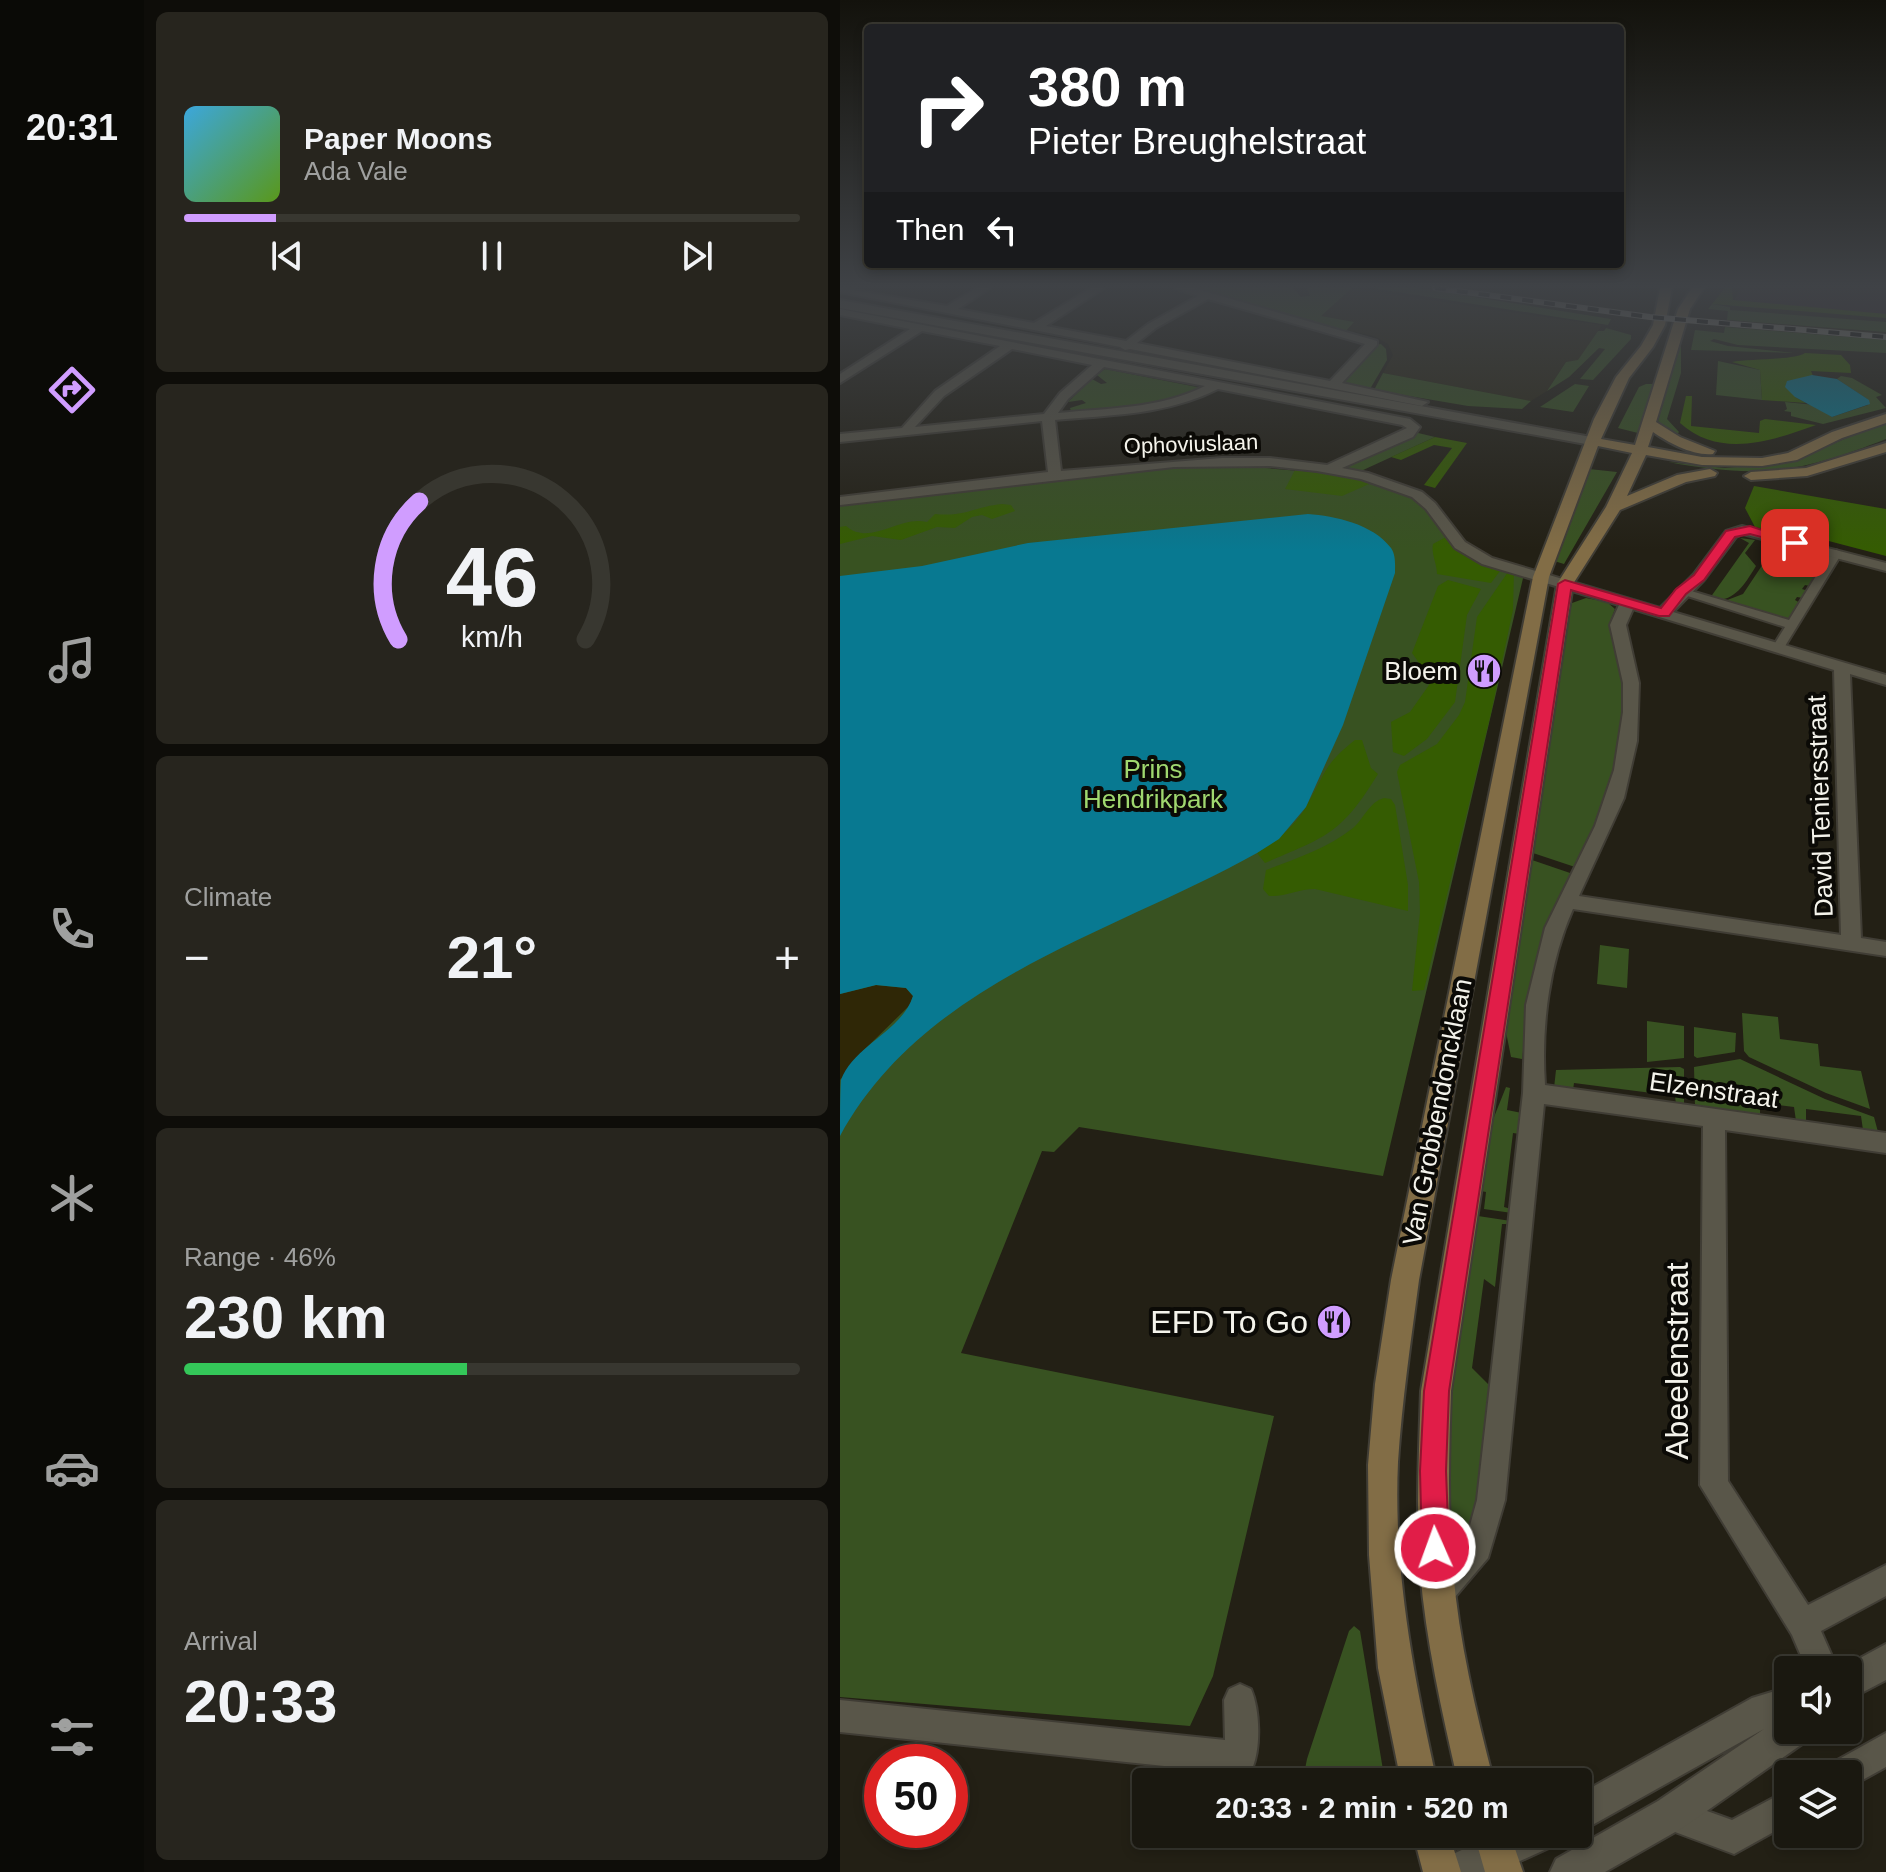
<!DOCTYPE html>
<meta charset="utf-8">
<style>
body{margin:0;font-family:Helvetica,sans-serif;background:#27251e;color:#f1f3f6;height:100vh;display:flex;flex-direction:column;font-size:30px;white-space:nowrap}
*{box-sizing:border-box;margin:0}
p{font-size:26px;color:#9fa09f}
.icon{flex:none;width:44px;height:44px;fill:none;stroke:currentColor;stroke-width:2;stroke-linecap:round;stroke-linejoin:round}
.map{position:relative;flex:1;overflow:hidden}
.details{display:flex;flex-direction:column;gap:12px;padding:12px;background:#0e0d09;width:696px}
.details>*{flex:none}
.top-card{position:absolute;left:24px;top:24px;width:760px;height:244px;border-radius:8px;box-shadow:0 4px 12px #0003,0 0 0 2px #383730;background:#202124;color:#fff;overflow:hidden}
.fabs{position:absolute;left:934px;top:1656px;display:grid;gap:16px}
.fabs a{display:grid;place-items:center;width:88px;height:88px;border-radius:8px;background:#1a1810;box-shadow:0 4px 12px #0003,0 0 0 2px #383730;font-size:40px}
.speed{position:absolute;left:24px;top:1744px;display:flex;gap:16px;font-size:40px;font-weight:700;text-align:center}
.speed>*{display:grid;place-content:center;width:104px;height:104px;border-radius:50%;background:#1a1810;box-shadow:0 4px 12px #0003,0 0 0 2px #383730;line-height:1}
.speed .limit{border:12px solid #d22;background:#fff;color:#111}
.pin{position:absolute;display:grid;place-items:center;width:68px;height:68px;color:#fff;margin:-34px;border-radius:16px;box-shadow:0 4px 12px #0006}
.me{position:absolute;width:88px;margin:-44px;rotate:358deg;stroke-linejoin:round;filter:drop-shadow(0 0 6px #0008)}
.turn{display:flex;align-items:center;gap:28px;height:168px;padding:0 32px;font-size:36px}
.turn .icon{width:104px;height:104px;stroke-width:2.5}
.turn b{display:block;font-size:56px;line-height:68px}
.then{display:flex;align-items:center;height:76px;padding:0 32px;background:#0003;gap:16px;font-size:30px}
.big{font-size:60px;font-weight:700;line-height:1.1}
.details .card{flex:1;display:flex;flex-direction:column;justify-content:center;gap:12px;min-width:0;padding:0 28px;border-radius:12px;background:#27251e}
.details .dial{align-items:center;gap:0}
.dial svg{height:208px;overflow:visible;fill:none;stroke:#383730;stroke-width:7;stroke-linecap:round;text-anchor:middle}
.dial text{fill:#f1f3f6;stroke:none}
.song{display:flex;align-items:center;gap:24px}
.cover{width:96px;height:96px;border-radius:12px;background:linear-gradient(135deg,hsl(200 70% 55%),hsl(90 70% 35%))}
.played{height:8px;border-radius:4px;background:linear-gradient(90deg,#d09dff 15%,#383730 15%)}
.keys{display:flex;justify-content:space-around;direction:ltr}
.heat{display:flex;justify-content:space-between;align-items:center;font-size:44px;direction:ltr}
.charge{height:12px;border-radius:6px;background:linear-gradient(90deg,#34c759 46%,#383730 0)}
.trip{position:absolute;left:292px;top:1768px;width:460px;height:80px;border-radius:8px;background:#1a1810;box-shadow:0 4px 12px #0003,0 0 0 2px #383730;font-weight:700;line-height:80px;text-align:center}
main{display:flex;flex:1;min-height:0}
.menu{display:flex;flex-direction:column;width:144px;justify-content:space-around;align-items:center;background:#0a0a06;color:#9fa09f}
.menu .icon{width:56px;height:56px}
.menu .current{color:#d09dff}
.menu b{font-size:36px;color:#f1f3f6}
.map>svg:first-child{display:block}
.commercial{fill:#32222c}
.built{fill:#2c2816}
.green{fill:#385221}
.forest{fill:#355c02}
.sand{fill:#2f2706}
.water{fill:#087991}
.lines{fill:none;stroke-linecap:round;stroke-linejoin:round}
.pedestrian-casing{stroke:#403d35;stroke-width:4}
.minor-casing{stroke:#403d35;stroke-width:4}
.tertiary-casing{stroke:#403d35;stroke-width:4}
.secondary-casing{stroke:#403d35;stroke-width:4}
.pedestrian{fill:#595649;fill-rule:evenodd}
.minor{fill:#595649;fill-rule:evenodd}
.tertiary{fill:#595649;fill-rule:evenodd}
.secondary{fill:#826d46;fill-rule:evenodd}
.rail-casing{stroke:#89877d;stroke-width:6}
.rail{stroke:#0b0a06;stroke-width:4;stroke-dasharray:11;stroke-linecap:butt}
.route{fill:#e11d48;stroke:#92132f;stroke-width:2}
.labels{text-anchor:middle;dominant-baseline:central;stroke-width:8;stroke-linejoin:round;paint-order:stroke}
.far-street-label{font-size:22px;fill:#f4f3eb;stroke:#0b0a06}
.poi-label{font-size:26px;fill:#f4f3eb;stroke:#0b0a06;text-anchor:end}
.park-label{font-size:26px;fill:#a0d86f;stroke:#0b0a06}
.street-label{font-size:26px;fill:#f4f3eb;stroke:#0b0a06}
.near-poi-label{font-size:32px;fill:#f4f3eb;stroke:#0b0a06;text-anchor:end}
.near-street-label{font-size:32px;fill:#f4f3eb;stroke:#0b0a06}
</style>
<main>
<nav class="menu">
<b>20:31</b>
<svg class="icon current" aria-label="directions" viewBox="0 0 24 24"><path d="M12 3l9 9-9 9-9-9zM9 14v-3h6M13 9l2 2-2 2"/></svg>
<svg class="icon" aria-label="music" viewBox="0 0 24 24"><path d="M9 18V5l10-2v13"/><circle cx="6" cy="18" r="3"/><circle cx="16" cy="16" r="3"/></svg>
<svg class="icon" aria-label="phone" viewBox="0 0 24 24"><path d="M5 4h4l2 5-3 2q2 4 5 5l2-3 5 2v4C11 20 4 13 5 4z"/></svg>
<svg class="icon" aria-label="climate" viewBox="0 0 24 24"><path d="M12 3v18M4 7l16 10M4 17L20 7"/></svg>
<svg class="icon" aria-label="car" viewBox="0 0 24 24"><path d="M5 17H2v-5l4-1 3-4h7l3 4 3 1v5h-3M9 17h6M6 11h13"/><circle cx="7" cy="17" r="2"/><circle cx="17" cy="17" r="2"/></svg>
<svg class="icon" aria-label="filters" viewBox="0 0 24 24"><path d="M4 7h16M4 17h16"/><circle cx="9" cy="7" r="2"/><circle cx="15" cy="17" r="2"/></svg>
</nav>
<section class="details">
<div class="card">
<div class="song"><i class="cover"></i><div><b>Paper Moons</b><p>Ada Vale</p></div></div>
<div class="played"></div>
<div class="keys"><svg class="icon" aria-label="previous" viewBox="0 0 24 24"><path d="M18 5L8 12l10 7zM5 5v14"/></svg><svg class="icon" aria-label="pause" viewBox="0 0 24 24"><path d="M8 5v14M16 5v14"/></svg><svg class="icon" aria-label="next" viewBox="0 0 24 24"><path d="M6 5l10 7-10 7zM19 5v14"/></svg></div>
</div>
<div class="card dial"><svg viewBox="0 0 100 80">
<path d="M14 69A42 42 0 1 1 86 69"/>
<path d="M14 69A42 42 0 0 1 22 16" stroke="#d09dff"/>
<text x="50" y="56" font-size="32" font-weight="700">46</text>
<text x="50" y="72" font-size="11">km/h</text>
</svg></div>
<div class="card"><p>Climate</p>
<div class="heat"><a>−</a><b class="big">21°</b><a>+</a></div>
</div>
<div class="card"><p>Range · 46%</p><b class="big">230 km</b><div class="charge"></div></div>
<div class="card"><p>Arrival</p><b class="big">20:33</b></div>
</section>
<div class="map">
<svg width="1046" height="1872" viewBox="0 0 1046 1872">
<rect width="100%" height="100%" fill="#232015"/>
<path class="commercial" d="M900,288H1046V316L892,306Z"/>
<path class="built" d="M512,288L655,310L762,325L738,361L726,362L707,391L691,401L543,373L553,355L548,344L534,336L506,330L513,322L480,316Z
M887,320L1046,332V340L885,327Z"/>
<path class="green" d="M348,288H453L461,297L470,296L467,288H512L481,316L514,322L504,333Z
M532,288H578L771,319L768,325Z
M872,304L890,307V310L1046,322V332L887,320L888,311L868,309Z
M885,327L1046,340V353L898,345L874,339L870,341L888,346L954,353L851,350L855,330L884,333Z
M766,328L791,335V339L753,380L740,379L765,349L759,348L729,377L707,391L726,362L738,360L758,331H764Z
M841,341V373L827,419L839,432L836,436L822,428L818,421Z
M541,344L546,349L547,360L530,389L505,383L503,380L535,345Z
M878,361L920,370L922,400L876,395Z
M265,369L362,388C321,407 275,406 231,411L230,408L246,403L242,400L228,402L252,379L261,384L267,383L257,375Z
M543,373L691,401L682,409L628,406L534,390Z
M1001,376L1012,378L1042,395L1036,397L1046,408L983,424L951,416V412L944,411L947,409L945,402L975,405L992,417L1028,405L1027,399L997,379Z
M735,384L749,386L733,412L700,407Z
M806,384H814L798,433L778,428L799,387Z
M1046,421V439C960,473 920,479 828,462L885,468L951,462Z
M574,432L595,437L521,471L504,467Z
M402,466L518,476L556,487L591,510L613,544L684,574L543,1176L239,1127L214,1152L202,1151L121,1353L434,1416L373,1676L350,1726L0,1697V503L320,468Z
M749,469L777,472L724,564L714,561Z
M900,538L915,540L905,553L916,566C906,582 893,606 870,598L909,543Z
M929,555L982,568H975L973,572L978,573L970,586L965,585L962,589L968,591L963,598L957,597L955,600L960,603L950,619L882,602L903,594Z
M746,598L767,602L775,609L770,622C803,709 774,788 735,867L693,853L729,614L732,603Z
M692,860L733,874C700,931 690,995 682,1059L671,1057L666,1032Z
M760,945L789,949L787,988L757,984Z
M902,1013L938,1017L940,1039L978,1044L980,1066L1021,1071L1030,1109L986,1093L909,1057L904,1051Z
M807,1021L844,1026V1058L807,1062Z
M854,1027L896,1033L895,1052L857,1058L854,1056Z
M900,1059L985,1099L1034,1117L1038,1132L1023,1130L1021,1116L966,1109V1122L956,1121L954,1107L920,1103V1115L855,1107L854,1067Z
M840,1067L844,1069V1105L836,1104L835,1096L734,1083L733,1090L714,1088L716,1070Z
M666,1087L670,1088L667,1110L682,1113L680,1134L673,1133L664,1207L671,1209L672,1213L644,1209L646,1192L641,1191L652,1122Z
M638,1216L671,1221L669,1224H662L655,1287L644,1279L632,1368L653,1389L637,1522L620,1551H612L609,1473L612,1394Z
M514,1626L520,1631L545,1782H470L465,1769L467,1759L509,1631Z"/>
<path class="forest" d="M885,288H892L893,300L1046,314V318L872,304Z
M965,353L1001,355L1010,365L1011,373L971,371L973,376L960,379L955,397L966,403L922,400L920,370L892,362C908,359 956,360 965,353Z
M846,396H852L851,426L919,433L920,421L925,419L976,425C932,441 880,459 840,423Z
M595,437L627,443L595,488L584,485L612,448L594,445L561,460L551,457Z
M455,470L536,481L502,496L445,489Z
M914,486L1046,509V556L931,526L927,530L915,527L905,508Z
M162,504L171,505L175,511L152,519L142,515L132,517L115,528L97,527L61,540L32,536L0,544V527L6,526C31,547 58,515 87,522L95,514C126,517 133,507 162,504Z
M606,537L616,546L663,567L651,583L597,574C597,564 591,554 593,544Z
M670,569L674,570L673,610L651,713L584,990L572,991L580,912L579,882L557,772L560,765L597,744L619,715L625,702L637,617Z
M608,580L641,589L627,615L615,702L587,739L564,756L553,752L551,722L570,712L589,685L585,671L572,653L598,586Z
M515,740H522L531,768L538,774C501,834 488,836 425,863L417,853C436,841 456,826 467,805C486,773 483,765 515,740Z
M544,798L551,799L555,805L568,885V911L475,889C458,889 446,897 429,896L423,889L426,870C455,859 488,848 513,828C524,819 529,802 544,798Z"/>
<path class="sand" d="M36,985L66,988L73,996L70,1005L21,1053L0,1080V994Z"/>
<path class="water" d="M972,375L997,379L1029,400L1030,404L992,417L955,397L945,387L947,381Z
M468,514C495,516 533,524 551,548C556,555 555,565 555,573L503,725L466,807L439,839L417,853C272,934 85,980 0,1136C0,1120 0,1094 1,1080C14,1045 62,1031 73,996L66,988L36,985L0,994V576L82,566L188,543Z"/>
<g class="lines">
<g class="pedestrian-casing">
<path id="pedestrian" d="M996,550L1002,553L942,651L938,652L932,648L945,627L835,592L841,588L949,620L990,553Z"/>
</g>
<g class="minor-casing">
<path id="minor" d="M0,288L107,306L137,288H150L118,309L194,323L251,288H264L206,326L286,341L308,324L358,296L335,288H353L537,341V345L502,383L588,402L582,406L290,349L285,350L280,347L0,292ZM368,299L525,344L490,381L297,343L316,328Z
M0,309L570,419L580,427L573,437L502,468L528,473L582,492L595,503L625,542L652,558L820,608L854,574L886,531L902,526L1046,563V571L903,534L896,537L864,580L833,612L1046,675V685L1010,674L1021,938L1046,942V956L733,909C709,963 701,1026 705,1085L1046,1133V1153L885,1130L888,1481L968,1605L1046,1565V1596L981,1631L998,1670H967L952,1635L860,1485L863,1126L704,1104L665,1500L648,1558L609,1604L599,1609L589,1604L584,1594L589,1584L626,1540L637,1500L683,1093L686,1005L705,928L755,826L774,770L783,712V683L770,625L779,605L642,564L615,548L586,509L572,497L521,479L477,471L430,466L334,467L0,505V497L208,472L202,421L0,442V434L62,428L95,391L160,346L82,331L0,383V374L70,329L0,315ZM172,349L252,365L220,393L204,414L75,427L104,396ZM264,367L365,386C320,409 267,408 218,413L228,399ZM378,389L562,425L567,428L487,465L430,458H382L221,471L215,420C270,415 327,415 378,389ZM793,609L994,670L1001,935L739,896L784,798L797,741L799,683L786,625Z
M400,1684L411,1689C420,1710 421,1748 412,1769L401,1774L0,1732V1700L385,1740L384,1700L389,1689Z
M1046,1733V1767L1008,1788V1774H987L992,1763Z
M948,1790V1824L894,1854L819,1826L815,1814L819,1802L831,1798L892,1820Z"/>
</g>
<g class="tertiary-casing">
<path id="tertiary" d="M0,300L751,437L758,441L751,445L0,308Z
M1046,1644V1680L1008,1700V1670H998Z
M948,1687V1730H970L965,1742L844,1827L765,1872H710L716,1859L818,1801L924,1729L738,1833V1795L912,1698Z
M657,1834H716L711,1847L656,1872H596L602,1859Z"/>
</g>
<g class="secondary-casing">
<path id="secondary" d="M820,288H832L825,325L813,347L789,378L761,439L795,445L838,309L852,288H864L850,309L816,422L840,437L875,451L873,454C853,456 829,443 813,432L808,447L862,457L922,458L948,453L992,432L1046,414V423L1002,438L957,460L922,466L862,465L806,455L787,496L837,475L870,469L877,473L875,476L846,482L780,510L733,584L611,1391C609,1451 607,1511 613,1570C619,1642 636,1712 654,1782H618C602,1712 586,1642 580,1570C576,1510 579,1450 581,1391L717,584L766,507L792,453L758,446L709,577L579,1280C571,1340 562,1401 558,1462C553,1570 574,1678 597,1782H561L538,1668L529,1555L528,1465L535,1384L551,1280L693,577L754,419L776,377L801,346L813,325Z
M1046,443V452L967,476L911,480L904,476L911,472L966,468Z
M573,1834H609L621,1872H583Z
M634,1834H670L683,1872H645Z"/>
</g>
<use href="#pedestrian" class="pedestrian"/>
<use href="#minor" class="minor"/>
<use href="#tertiary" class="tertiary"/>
<use href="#secondary" class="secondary"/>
<g class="rail-casing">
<path id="rail" d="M595,288L810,317L1046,337"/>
</g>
<use href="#rail" class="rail"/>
</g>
<linearGradient id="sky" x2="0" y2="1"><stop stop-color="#13120c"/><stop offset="0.52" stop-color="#3f4246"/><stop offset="1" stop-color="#3f4246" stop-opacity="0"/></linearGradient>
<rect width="1046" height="550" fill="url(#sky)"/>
<path class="route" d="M910,526L961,543L955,546L910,534L895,537L864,580L846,594L829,616H819L731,590L609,1391L606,1471L609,1548L605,1557L595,1561L586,1557L582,1548L580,1471L584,1391L718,584L725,580L821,608L836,589L854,575L886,531Z"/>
<defs>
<g id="restaurant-disc" transform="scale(1.8)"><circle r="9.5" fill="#d09dff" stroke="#0b0a06"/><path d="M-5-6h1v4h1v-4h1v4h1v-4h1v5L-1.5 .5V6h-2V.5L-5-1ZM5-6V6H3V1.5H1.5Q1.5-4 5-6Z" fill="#111"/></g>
</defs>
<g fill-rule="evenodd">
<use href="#restaurant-disc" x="644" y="671"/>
<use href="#restaurant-disc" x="494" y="1322"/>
</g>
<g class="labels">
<g class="far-street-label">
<text transform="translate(351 444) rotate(-2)">Ophoviuslaan</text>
</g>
<g class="poi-label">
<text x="618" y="671">Bloem</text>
</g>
<g class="park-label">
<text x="313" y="769">Prins<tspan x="313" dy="30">Hendrikpark</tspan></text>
</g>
<g class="street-label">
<text transform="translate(980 806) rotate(-92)">David Teniersstraat</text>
<text transform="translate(874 1090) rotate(8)">Elzenstraat</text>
<text transform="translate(597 1112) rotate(-79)">Van Grobbendoncklaan</text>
</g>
<g class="near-poi-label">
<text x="468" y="1322">EFD To Go</text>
</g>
<g class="near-street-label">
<text transform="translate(837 1361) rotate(-90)">Abeelenstraat</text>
</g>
</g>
</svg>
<div class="fabs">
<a><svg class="icon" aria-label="sound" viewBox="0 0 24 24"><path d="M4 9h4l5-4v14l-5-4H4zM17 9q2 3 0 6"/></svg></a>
<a><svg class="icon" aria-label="layers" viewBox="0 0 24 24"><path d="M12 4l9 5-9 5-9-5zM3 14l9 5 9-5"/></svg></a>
</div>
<div class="speed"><div class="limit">50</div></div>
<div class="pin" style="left:955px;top:543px;background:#d93025"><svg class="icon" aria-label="arrive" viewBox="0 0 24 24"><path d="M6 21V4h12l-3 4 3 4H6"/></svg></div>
<svg class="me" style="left:595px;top:1548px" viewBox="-20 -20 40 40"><circle r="17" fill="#e11d48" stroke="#fff" stroke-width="3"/><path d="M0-11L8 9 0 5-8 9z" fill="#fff"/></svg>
<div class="trip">20:33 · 2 min · 520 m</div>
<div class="top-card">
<div class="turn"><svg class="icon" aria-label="right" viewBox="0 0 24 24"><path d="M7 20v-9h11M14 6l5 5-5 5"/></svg><div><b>380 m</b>Pieter Breughelstraat</div></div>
<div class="then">Then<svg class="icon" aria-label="left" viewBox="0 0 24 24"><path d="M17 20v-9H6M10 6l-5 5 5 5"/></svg></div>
</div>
</div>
</main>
